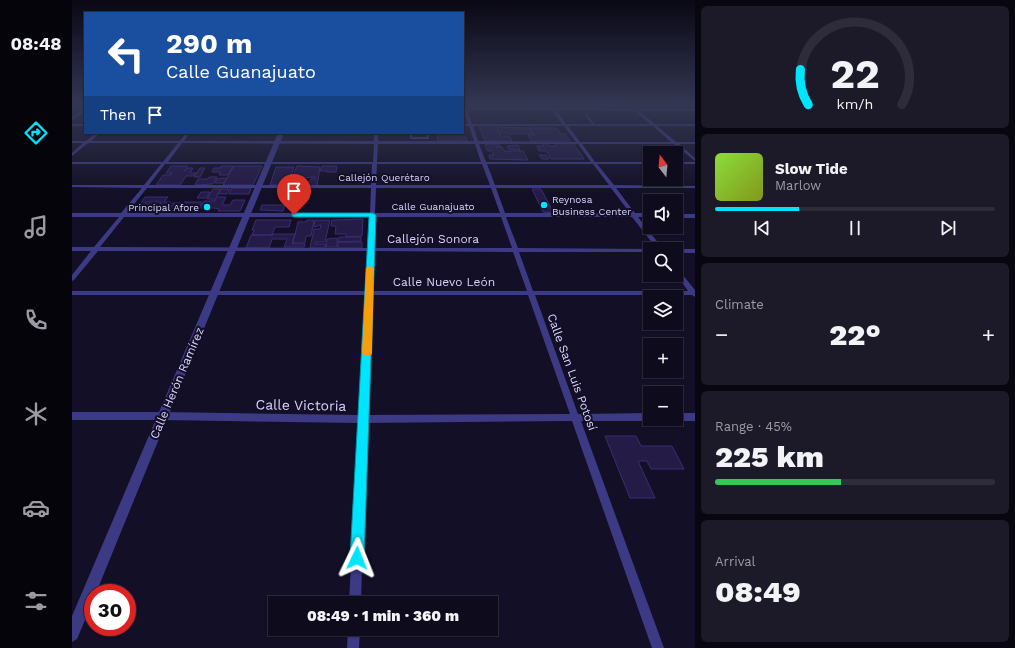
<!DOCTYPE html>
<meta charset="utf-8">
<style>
body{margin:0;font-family:"Work Sans",sans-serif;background:#1c1929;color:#f1f3f6;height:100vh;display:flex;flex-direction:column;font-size:15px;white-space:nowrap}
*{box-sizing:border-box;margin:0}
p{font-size:13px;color:#9b9ba3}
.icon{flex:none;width:22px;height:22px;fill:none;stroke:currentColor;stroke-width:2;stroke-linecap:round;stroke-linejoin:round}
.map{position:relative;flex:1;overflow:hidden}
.drawer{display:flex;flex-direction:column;gap:6px;padding:6px;background:#08060f;width:320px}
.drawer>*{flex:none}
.hud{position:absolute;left:12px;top:12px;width:380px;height:122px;border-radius:0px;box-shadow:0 1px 3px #0004,0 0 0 1px #2e2b3b;background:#1a4fa0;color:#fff;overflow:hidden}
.needle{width:26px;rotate:344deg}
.controls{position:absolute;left:571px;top:146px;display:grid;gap:8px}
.controls a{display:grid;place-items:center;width:40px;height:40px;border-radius:0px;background:#0e0b1c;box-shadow:0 1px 3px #0004,0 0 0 1px #2e2b3b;font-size:20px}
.speed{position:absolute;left:12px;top:584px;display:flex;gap:8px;font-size:20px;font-weight:700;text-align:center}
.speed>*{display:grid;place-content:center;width:52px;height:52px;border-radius:50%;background:#0e0b1c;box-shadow:0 1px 3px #0004,0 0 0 1px #2e2b3b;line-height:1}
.speed .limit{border:6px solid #d22;background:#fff;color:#111}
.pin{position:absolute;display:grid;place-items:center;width:34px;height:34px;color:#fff;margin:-41px -17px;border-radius:50% 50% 50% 0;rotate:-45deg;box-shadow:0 0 4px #0007}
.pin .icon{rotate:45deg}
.me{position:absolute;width:44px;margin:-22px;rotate:2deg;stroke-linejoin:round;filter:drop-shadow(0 0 3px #0008)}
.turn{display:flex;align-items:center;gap:14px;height:84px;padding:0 16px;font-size:18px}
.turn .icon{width:52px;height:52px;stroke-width:2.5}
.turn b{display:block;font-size:28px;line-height:34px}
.then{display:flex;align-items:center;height:38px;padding:0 16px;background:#0003;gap:8px;font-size:15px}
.big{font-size:30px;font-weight:800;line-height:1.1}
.drawer .widget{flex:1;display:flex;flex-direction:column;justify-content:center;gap:6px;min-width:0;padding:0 14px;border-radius:6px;background:#1c1929}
.drawer .dial{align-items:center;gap:0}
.dial svg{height:104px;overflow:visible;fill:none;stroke:#2e2b3b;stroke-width:7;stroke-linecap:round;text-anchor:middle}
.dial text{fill:#f1f3f6;stroke:none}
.song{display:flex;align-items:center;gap:12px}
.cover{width:48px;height:48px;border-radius:6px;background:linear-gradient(135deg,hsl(90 70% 55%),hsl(70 70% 35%))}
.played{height:4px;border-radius:2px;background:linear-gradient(90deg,#00e5ff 30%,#2e2b3b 30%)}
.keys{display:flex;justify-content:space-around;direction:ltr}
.heat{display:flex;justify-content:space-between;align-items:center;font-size:22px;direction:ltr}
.charge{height:6px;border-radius:3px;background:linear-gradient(90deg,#34c759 45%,#2e2b3b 0)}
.trip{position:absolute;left:196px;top:596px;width:230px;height:40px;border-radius:0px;background:#0e0b1c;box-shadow:0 1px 3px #0004,0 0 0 1px #2e2b3b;font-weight:800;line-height:40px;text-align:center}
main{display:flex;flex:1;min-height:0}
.tabs{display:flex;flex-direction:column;width:72px;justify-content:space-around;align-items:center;background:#06040b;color:#9b9ba3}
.tabs .icon{width:28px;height:28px}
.tabs .active{color:#00e5ff}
.tabs b{font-size:18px;color:#f1f3f6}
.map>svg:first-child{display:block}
.building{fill:#241b47;stroke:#3b2d73}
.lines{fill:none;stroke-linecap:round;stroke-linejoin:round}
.service{stroke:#3d3a85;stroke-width:2}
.minor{fill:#3d3a85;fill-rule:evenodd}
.tertiary{fill:#3d3a85;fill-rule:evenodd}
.route{fill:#00e5ff;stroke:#0095a6}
.slow{fill:#f59e0b}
.poi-dot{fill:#00e5ff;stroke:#130f26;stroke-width:1.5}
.labels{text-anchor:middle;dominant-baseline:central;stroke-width:4;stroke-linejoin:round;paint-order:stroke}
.far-street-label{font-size:10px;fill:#d9d4ff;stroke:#130f26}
.far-poi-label{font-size:10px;fill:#d9d4ff;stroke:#130f26;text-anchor:start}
.street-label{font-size:12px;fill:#d9d4ff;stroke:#130f26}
.near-street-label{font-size:14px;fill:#d9d4ff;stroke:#130f26}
</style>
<main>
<nav class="tabs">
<b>08:48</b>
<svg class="icon active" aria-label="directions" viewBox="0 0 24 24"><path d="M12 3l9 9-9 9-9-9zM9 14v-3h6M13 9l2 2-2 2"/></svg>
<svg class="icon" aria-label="music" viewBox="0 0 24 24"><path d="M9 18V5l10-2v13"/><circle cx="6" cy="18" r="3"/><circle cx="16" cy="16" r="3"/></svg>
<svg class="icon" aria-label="phone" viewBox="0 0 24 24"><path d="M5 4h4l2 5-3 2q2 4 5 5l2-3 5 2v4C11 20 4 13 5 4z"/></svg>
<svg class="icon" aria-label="climate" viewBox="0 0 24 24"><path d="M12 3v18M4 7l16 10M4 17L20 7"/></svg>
<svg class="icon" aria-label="car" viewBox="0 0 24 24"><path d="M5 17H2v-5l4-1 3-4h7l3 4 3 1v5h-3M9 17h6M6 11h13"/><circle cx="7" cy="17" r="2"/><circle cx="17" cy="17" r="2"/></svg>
<svg class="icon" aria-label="filters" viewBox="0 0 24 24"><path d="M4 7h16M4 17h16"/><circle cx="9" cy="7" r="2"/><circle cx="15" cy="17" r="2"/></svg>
</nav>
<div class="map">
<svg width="623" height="648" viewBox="0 0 623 648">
<rect width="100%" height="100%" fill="#130f26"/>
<path class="building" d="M443,104H471L475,109H446Z
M407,127H425L429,136H437L440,141H413Z
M425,127L457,128L460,134H435L434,133H428Z
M458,128H485L489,134H493L498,141H459L456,135H462Z
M365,133H389L390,137H394L395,141H366Z
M470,143H476L477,146H484L483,143H501L512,159H479L474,151H467L465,146H472Z
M413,144H427L428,146L424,147H430L432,151H451L456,160L418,159L417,155H422L420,151H416Z
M446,145L448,150L437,149L435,146Z
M467,155H474L477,159H470Z
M99,166H116L112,171L116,168H121L118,173H124L121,176H114L108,185H84L91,175H98L100,173H94Z
M149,166H161L156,175H147L149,172H140L142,168H148Z
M162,166H190L181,185H151Z
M225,166L248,167L245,186H235L239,179H243V177L229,178L227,185H198L204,167H222L219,176H221Z
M250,166H265L264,172H255V171H248Z
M128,168H133L128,177H122Z
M137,177H145L141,184L123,185L126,179H136Z
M151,178H155L152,183H143L145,179Z
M160,188H179L177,194H157Z
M141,189H149L144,197H154L150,205H158L161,200H173L168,211H146L147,209L142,208H128L132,201H142L144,199H135Z
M149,189H158L155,194H146Z
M460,189H469L482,213L471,212Z
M129,192H138L134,198H125Z
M73,197H96L92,202H99L94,210H84L89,202H74L73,204H86L82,210H64Z
M112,202H130L126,210L107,209Z
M101,203H111L107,210H97Z
M190,205H213L211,211L188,210Z
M291,219L290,236L274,237V234H263L264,226H259L260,220Z
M184,220H219L217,227H203L200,235H180L182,230H180Z
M235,220H242L239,236H234L233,243H221L226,222H234Z
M243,220H258L253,242H243V244H254L253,248H238L242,229H248L249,225L242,227Z
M201,234H223L220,244H233L232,247H212L215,239H200L197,248H174L179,235H201Z
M267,237H289V241L266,242Z
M265,238V247H254L255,239Z
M266,242H290V248H266Z
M533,436H564L569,446H600L612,469H579L575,461H566L583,498H558Z"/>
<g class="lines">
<path class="service" d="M514,115L522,125
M339,133V138H356L355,133"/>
<path class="minor" d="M391,104H393L394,108H478L475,104H479L482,108L623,109V111H567L583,124H623V126H585L604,142H623V144H607L623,158V161L602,144H510L523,162H578V164H525L542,185L623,186V188H544L563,213H578V217H566L591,249H585L560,217H434L446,248L580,249H578V252H447L461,291H616L604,274V268L606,269L623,290V297L620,295H463L506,414L578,413V419H581L578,421H509L592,648H580L500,421L294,423L289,603H277L286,423L91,420H0V412H91L286,415L294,295H0V291H294L296,251H26L2,280L0,281V275L19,251H0V247H22L47,217H0V213H49L70,188L0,187V185H72L89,164H0V162H91L106,143H16L0,156V153L11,143H0V141H14L24,133H28L19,141H108L114,133H118L112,141H302V133H306V141H402L397,126H391V124H396L391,110ZM395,110H480L490,124H400ZM484,110L563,111L578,124H494ZM401,126H492L504,142L406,141ZM496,126H581L599,142H508ZM110,143L302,144L301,162H96ZM306,144H403L409,162H305ZM407,144H506L519,162H414ZM93,164H300L299,185H77ZM305,164H410L418,185H304ZM415,164H521L537,185H423ZM75,188H299L298,213H55ZM304,188H419L428,213H303ZM424,188H539L558,213H433ZM52,217H298L296,248L28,247ZM303,217H429L440,248H302ZM302,251L441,252L455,291H301ZM300,295H456L498,414L295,415Z
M12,108H13V111L0,120V117Z
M0,124H13V126H0Z
M604,162H623V164H604Z
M604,214H623V218H604Z
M604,249H623V253H604Z
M604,413H623V421H604L601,420L604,419Z
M276,629H288L287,648H275Z"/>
<path class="tertiary" d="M206,133H212L24,593H21V601L5,639L0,642V616Z"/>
</g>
<linearGradient id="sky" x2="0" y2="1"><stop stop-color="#0a0815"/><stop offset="0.54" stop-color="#333752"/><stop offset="1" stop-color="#333752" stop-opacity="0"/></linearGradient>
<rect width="623" height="194" fill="url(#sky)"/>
<path class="route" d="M220,213H301L304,215L292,558L290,563L285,566L280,563L278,558L297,217H222L220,216Z"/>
<path class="slow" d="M298,266L302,268L300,353L299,355H292L290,353L294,268Z"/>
<g class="poi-dot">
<circle cx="472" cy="205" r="4"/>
<circle cx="135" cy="207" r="4"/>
</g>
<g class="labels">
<g class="far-street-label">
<text x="312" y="177">Callejón Querétaro</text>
<text x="361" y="206">Calle Guanajuato</text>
</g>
<g class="far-poi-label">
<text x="480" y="199">Reynosa<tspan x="480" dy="12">Business Center</tspan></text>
<text x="127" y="207" text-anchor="end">Principal Afore</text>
</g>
<g class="street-label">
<text x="361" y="239">Callejón Sonora</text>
<text x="372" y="282">Calle Nuevo León</text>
<text transform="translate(500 372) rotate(70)">Calle San Luis Potosí</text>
<text transform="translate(105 383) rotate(-67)">Calle Herón Ramírez</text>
</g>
<g class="near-street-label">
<text transform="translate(229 405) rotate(1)">Calle Victoria</text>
</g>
</g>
</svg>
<div class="controls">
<a><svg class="needle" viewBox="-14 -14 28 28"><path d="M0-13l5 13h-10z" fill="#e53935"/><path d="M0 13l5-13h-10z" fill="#9b9ba3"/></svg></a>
<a><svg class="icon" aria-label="sound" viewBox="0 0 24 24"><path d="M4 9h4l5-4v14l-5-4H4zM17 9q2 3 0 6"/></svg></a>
<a><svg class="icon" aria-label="search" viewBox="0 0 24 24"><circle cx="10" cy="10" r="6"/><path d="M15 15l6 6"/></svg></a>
<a><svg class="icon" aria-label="layers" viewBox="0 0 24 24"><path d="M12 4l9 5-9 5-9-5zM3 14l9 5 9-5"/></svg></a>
<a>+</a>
<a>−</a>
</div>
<div class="speed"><div class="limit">30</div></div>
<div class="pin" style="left:222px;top:215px;background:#d93025"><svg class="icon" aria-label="arrive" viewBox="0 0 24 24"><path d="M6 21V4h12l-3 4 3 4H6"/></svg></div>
<svg class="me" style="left:285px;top:558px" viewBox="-20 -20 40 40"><path d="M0-17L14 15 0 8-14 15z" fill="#00e5ff" stroke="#fff" stroke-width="4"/></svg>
<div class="trip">08:49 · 1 min · 360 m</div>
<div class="hud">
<div class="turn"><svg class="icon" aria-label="left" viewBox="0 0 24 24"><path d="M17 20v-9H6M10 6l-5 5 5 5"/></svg><div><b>290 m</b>Calle Guanajuato</div></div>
<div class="then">Then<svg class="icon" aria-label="arrive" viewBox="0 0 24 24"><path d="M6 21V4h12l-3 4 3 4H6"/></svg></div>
</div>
</div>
<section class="drawer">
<div class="widget dial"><svg viewBox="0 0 100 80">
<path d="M14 69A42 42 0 1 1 86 69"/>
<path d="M14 69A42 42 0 0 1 8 42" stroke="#00e5ff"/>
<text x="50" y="56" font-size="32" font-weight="700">22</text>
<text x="50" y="72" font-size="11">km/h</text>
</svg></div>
<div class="widget">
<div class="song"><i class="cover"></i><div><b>Slow Tide</b><p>Marlow</p></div></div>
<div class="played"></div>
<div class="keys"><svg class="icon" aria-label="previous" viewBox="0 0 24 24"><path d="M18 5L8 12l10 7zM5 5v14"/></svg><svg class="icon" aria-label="pause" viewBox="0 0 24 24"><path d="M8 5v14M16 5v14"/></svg><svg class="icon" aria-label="next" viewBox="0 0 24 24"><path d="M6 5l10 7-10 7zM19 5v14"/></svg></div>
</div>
<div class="widget"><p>Climate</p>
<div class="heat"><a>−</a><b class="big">22°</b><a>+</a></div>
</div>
<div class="widget"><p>Range · 45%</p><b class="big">225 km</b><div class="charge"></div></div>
<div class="widget"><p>Arrival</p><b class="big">08:49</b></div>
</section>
</main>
